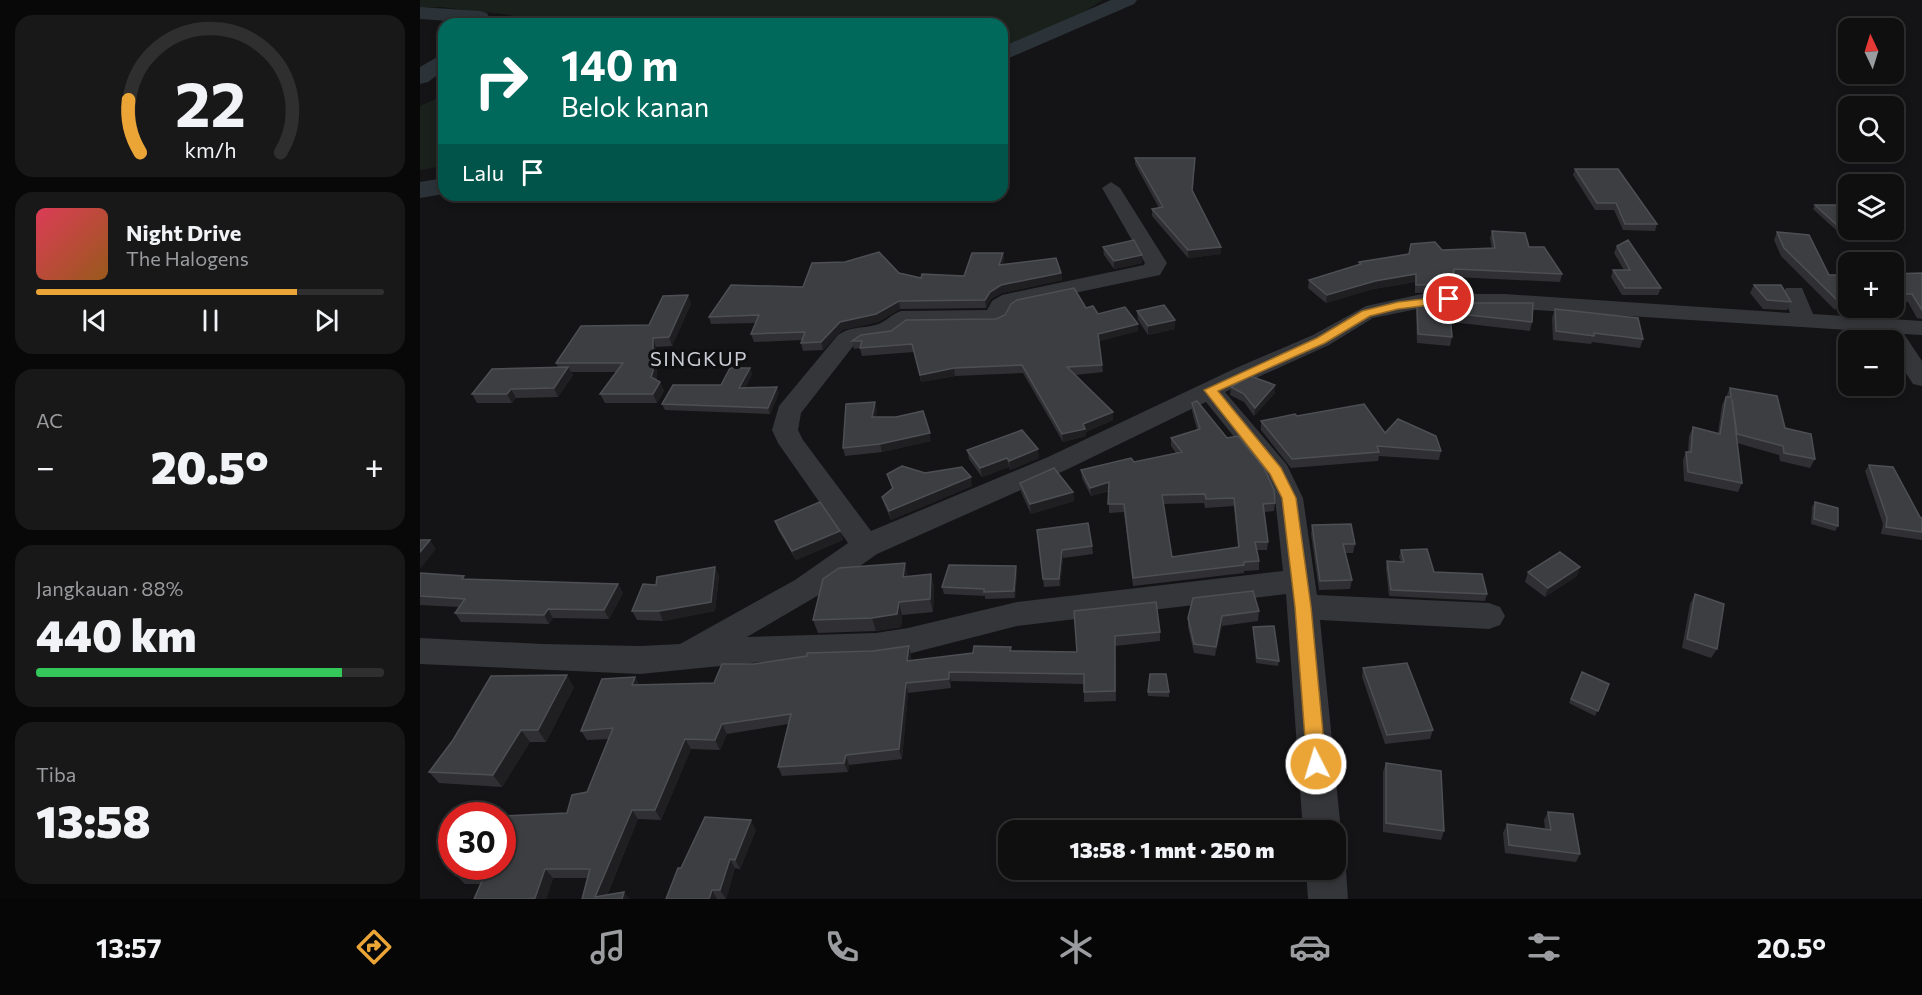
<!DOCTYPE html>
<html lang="id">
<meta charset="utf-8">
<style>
body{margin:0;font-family:Commissioner,sans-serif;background:#181819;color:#f1f3f6;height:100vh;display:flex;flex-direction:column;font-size:22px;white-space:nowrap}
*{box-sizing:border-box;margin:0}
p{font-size:20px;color:#9b9c9f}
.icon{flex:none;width:33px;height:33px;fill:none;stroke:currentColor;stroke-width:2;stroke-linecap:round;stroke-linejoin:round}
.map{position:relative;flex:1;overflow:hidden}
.drawer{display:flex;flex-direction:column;gap:15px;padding:15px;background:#080809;width:420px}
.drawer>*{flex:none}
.guide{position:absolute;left:18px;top:18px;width:570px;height:183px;border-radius:18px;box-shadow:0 3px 9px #0003,0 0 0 2px #2f2f30;background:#00695c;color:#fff;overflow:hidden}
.needle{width:39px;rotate:356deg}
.controls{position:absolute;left:1418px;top:18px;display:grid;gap:12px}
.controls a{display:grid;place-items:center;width:66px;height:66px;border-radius:12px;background:#0f0f10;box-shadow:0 3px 9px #0003,0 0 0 2px #2f2f30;font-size:30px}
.speed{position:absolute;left:18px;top:802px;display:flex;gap:12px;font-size:30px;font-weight:700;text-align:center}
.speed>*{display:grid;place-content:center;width:78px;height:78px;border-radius:50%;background:#0f0f10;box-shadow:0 3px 9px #0003,0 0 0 2px #2f2f30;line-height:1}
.speed .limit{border:9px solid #d22;background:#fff;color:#111}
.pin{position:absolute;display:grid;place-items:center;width:51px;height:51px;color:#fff;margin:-26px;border:3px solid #fff;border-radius:50%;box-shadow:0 2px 6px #0007}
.me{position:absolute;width:66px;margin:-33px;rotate:355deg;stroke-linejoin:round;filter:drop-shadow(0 0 4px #0008)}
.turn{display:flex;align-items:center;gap:21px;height:126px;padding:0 24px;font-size:27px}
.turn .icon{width:78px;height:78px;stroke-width:2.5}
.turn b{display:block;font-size:42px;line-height:51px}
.then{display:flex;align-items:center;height:57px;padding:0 24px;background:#0003;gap:12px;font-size:22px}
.big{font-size:45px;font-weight:800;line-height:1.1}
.drawer .widget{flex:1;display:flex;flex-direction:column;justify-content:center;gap:9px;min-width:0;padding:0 21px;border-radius:18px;background:#181819}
.drawer .dial{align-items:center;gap:0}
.dial svg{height:156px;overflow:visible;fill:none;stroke:#2f2f30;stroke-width:7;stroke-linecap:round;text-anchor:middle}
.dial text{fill:#f1f3f6;stroke:none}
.song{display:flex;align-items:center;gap:18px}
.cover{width:72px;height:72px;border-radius:9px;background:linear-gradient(135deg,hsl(350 70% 55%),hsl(30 70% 35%))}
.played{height:6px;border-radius:3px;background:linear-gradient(90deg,#eba537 75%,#2f2f30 75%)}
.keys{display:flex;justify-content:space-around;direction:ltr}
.heat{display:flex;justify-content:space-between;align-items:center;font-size:33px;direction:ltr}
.charge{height:9px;border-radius:4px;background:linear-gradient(90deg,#34c759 88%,#2f2f30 0)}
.trip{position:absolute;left:578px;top:820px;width:348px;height:60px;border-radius:18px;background:#0f0f10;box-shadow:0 3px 9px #0003,0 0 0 2px #2f2f30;font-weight:800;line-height:60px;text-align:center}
.tabs{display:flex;height:96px;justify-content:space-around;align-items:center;background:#060606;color:#9b9c9f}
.tabs .icon{width:42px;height:42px}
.tabs .selected{color:#eba537}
.tabs b{font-size:27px;color:#f1f3f6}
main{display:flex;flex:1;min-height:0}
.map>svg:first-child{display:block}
.green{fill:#1a201b}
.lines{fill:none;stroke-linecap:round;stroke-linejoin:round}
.river{fill:#2b3339;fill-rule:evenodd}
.minor{fill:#35363a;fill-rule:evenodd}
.wall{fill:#303034;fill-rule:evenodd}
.shaded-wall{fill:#1f1f22}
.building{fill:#3d3e42;stroke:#4d4f54;stroke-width:1.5;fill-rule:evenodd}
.route{fill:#eba537;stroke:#996b24;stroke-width:1.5}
.labels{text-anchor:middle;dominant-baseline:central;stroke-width:6;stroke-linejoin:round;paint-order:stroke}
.quarter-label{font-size:20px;letter-spacing:1.5px;fill:#c7cad2;stroke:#0f0f11}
</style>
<main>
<section class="drawer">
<div class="widget dial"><svg viewBox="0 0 100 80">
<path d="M14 69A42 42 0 1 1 86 69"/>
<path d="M14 69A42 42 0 0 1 8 42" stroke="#eba537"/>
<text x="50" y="56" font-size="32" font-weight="700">22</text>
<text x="50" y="72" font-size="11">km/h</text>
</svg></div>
<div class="widget">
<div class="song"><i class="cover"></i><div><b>Night Drive</b><p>The Halogens</p></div></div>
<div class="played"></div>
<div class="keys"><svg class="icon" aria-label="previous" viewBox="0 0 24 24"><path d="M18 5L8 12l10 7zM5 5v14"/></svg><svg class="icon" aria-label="pause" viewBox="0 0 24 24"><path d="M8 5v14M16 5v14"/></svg><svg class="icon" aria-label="next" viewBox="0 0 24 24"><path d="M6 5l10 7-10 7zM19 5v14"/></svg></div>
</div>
<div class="widget"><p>AC</p>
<div class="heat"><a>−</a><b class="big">20.5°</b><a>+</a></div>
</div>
<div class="widget"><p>Jangkauan · 88%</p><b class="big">440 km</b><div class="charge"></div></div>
<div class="widget"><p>Tiba</p><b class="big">13:58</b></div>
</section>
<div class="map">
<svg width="1502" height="899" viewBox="0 0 1502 899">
<rect width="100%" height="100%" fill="#141416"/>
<path class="green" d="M0,0H683L662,13L582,49V24H101L99,19L90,15L20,7L0,8Z
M24,95V166L0,170V106Z"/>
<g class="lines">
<path class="river" d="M691,0H717L714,4L582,61V47Z
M0,7L60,11L67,13L72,24L0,19Z
M24,53V70L8,82L0,84V67Z
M24,178V194L0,198V182Z"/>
<path class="minor" d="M691,182L700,188L747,263L740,275L597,305L590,310L584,322L576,324L487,325L471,337L442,340L434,345L381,413L378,430L383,440L451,531L628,457L816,368L893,335L946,306L1002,294H1085L1370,313L1363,293L1366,288H1382L1393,314L1502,321V335L1484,334L1502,361V386L1493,384L1473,353V340H1465L1459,332L1085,308H1002L953,318L909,345L805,392L867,465L883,498L897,595L1069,603L1080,607L1085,616L1080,625L1069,629L900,620L921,831L915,844V831H883L866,594L597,626L488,654L456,659L341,662L220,674L0,664V638L123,644L220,646L260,644L375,580L428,543L358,443L352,430L359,406L418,335C431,326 440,329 455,325C465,323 471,314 481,311L567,310L572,301L582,295L724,265L725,263L682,188ZM786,402L845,475L855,498L863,571L597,602L488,628L456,633L327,637L397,596L457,554L648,469Z
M915,854L920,856L926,870L928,899H888L886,870H915Z"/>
</g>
<path class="wall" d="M715,158H775L773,191L801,254L768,258L732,216V209L739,208L715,164Z
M1155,169L1237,224L1235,231L1203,230L1194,210H1175L1153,175Z
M1395,205L1468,232L1465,236L1428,241L1393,209Z
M1072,231L1109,247L1142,274L1140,282L1034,277L1031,292L995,293V282L953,289L906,303L888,288L889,280L938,265L939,262L1022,250L1072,249L1070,238Z
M1357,232L1409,275H1428V306L1417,307L1415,310L1361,256L1354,240Z
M1197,246L1241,288L1238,295H1202L1191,277L1193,270H1204L1194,253Z
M683,247L722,263L694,269L684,255Z
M583,253L584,261L582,265L641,273L642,280L582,293L571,299L566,308L480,309L458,322L422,330L403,350L383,351L381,343L382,340L334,342L331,334L336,323L291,324L289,317L383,287L479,273L501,278L544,276Z
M1502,273V319L1497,318L1488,302H1473V274Z
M1334,285L1371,302L1367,310L1343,309L1330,293Z
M997,303L1112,322L1110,331L1031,322L1032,337L1030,346L997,343L996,312Z
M271,304L252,346L236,347L237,380L240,382L244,391L237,403H185L180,394L197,372H151L153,375L138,397L96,398L92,403H57L52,394L138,367L136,363L229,325Z
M666,308L678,314L718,331L679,341L683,372L655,375L693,412V420L666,432V436L643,442L603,373L535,376L501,382L494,352L442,356L440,348L434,349L432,341L576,319Z
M1135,309L1223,339L1220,348L1172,342L1171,344L1133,340L1132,318Z
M717,311L755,329L728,335L718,320Z
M330,368L332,374L325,388L359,393L350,414L245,410L242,404L301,385Z
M811,387L855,393L834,416L824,402L810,395Z
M1310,388L1365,428L1395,459L1390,468L1360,461L1359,455L1317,443L1322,483L1318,492L1264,481L1263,460L1266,452H1268L1269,436L1273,427L1298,433L1302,405Z
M772,403L855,503L854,511L844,512L848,542L847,550H837L839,561V570L824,571V573L713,586L704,512L689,513V491L671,496L662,478L661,470L714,462L756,453L751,446V438L777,430L772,411ZM784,503L785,508L814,506L818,547L752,557L743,504Z
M457,410L455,417H476L511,441L462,452L425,456L423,448Z
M877,416L965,433L1021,451L1019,460L959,456L958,461L871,468L841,430V421Z
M547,450L619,458L590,470L589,467L562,477L549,459Z
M1449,465L1500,517L1502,518V540L1461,534L1463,524L1445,471Z
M467,474L552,486L471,520L465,506L462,497L472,489Z
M600,483L653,492L654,501L611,514L601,492Z
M1395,502L1418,526L1415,531L1391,524L1392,507Z
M355,521L420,531L423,540L376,560L358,530Z
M892,525L935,544L933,553H925L932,580L930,589L899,590L891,534Z
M617,530L672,546L673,554L643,558L640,586L624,587Z
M981,550L1014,572L1067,594L1065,601L969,596L966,568L967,561L981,562L979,557Z
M295,567L299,576L295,611L243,621L217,620L212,611L236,585Z
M1160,567L1157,576L1125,597L1105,582L1108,572Z
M0,573L45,579L198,584L203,593L189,619L133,618L129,624L41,622L35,613L39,607L0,605Z
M597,573L595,598L565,599V596L524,594L522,587Z
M511,574L514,587L513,612L482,615L481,627L456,631L398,633L393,620L488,577Z
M1275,594L1297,649L1291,658L1262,648L1270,604Z
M654,611L740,632V641L695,646L696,701L664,702V684L531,681V688L488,693L482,759L429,765L428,772L362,776L358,767L368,724L307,734L300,750L271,749L241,820L218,819L187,895L162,899L167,878H133L126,899H54L61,884H45L36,875L147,813L167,792L189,739L167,740L161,731L215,677L219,685L294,683L334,664L453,651L489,646L491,655V660L592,651L657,652Z
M839,611L838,621L802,626L795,656L774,653L768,627V618Z
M833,627L859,661L858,666L836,663L833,631Z
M943,668L1013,730L1010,739L965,744L942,677Z
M1162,672L1189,684L1175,716L1149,703Z
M154,687L126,742H110L82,787L19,783L9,772Z
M728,692H749V697L728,696Z
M966,763L1024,831L1021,840L963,832V772Z
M1128,812L1160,854L1156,862L1085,853L1083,833L1087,824L1125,829L1124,820Z
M336,830L320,869L315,868L306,899H246L261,868Z"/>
<path class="shaded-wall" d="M1468,232L1465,236L1428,241L1430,237Z
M801,247V254L768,258V250Z
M583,253L584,261L580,272L579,265Z
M722,255V263L694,269V261Z
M641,273L642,280L582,293L571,299L566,308L565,300L570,292L581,285Z
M996,274L995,282L953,289L906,303L907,295L955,281Z
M268,295L271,304L252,346L249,337Z
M479,301L480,309L458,322L422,330L403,350L401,342L420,322Z
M755,320V329L728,335V326Z
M718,324V331L678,341V334Z
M233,338L236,347L237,380L231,377Z
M148,367L153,375L138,397L134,388Z
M330,368L332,374L322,394L319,388Z
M534,368L535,376L501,382L500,375Z
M240,382L244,391L237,403L233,394Z
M855,385V393L834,416L835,408Z
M357,387L359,393L350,414L348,408Z
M91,389L96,398L92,403L87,394Z
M455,402L457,410L454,425L452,417Z
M693,412V420L666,432V436L643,442L642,434L663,424Z
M510,433L511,441L462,452L460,444Z
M618,449L619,458L590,470L589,461Z
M587,458L589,467L562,477L560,468Z
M551,477L552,486L471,520L469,511Z
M689,482L690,490L671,496L670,488Z
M653,492L654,501L611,514L610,504Z
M420,531L423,540L376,560L372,551Z
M10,540L16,549L0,569V552Z
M642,550L643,558L640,586L639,579Z
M485,563L488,576L483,577Z
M596,566L597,573L595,598L594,591Z
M295,567L299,576L295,611L243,621L239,611Z
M1160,567L1157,576L1125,597L1128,588Z
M511,574L514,587L513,612L510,599Z
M198,584L203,593L189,619L184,610Z
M479,602L482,615L481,627L456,631L452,618Z
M128,609L133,618L129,624L124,615Z
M802,616V626L795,656L796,647Z
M489,646L491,655L489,671L487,661Z
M529,672L531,681V688L529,679Z
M147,675L154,687L126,742L118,730Z
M215,677L221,687L212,685Z
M486,683L488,693L482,759L479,749Z
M302,724L307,734L300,750L295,740Z
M101,730L110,742L82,787L73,775Z
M265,739L271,749L241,820L235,810Z
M426,755L429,765L428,772L424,763Z
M212,810L218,819L185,899L175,897Z
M331,820L336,830L320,869L315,860Z
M310,859L315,868L306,899L300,890Z
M125,869L133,878L126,899H116L115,898Z
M292,890L297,899H289Z
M204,892L210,899H202Z"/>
<path class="building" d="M715,158H775L772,190L801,247L768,250L732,209L743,207Z
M1155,169H1198L1237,224H1205L1196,203H1177Z
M1395,205H1428V230H1465L1468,232L1430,237Z
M1072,231L1105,233L1109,247H1124L1142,274L1034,269L1033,284L996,285V274L955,281L907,295L889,280L941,264L939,262L989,254L991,244L1015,242L1022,250L1075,248Z
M1357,232L1389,235L1409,275H1428V298H1421L1419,302L1364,248Z
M714,240L722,255L694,261L683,247Z
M1208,240L1241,288H1205L1193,270H1210L1197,246Z
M459,252L479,273L501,278L502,274L544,276L552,253H583L579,265L636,258L641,273L581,285L570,292L565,300L479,301L456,314L420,322L401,342L381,343L385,332L331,334L339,315L289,317L311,285L383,287L392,263L425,262Z
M1502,273V310L1492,294H1473V274Z
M1334,285H1361L1371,302L1347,300Z
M654,288L666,308L673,306L678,314L705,307L718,324L678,334L682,365L647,367L693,412L663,424L665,429L642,434L602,365L534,368L500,375L492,344L440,348L442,341H432L441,335L471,331L486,320L576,319L585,315L591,304L597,300Z
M268,295L249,337L233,338V371L231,377L240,382L233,394H180L203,363H136L161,326L229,325L243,296Z
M997,303H1113L1112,322L1030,313L1032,337L998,334Z
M744,305L755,320L728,326L717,311Z
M1135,309L1218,318L1223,339L1174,333V336L1136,331Z
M148,367L134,388L91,389L87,394H52L72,369Z
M310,368H330L319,388L357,387L348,408L242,404L253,385H301Z
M830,376L855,385L835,408L824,394L811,387Z
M1310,388L1357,396L1365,428L1391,434L1395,459L1364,453L1363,446L1317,434L1312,399L1322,483L1268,472L1266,452H1271L1273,427L1300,434L1306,397H1311Z
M777,401L807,438L818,436L844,468L854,490L855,503L843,504L848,542H835L839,561L824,562V565L713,578L704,504H688L689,482L670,488L661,470L711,458L714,462L762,452L751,438L780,429L772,403ZM785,494L786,499L814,498L819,547L752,557L742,495Z
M455,402L452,417H476L503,411L510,433L460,444L423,448L426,404Z
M944,404L965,433L978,419L1016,436L1021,451L957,446L959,452L872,459L841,421L875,414L877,416Z
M602,430L618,449L589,461L587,458L560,468L547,450Z
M1449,465L1473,467L1500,517L1502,518V532L1466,527L1467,518Z
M482,466L505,473L542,467L551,477L469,511L462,497L473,488L467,474Z
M634,468L653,492L610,504L600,483Z
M400,502L420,531L372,551L355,521Z
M1395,502L1418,508V526L1394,519Z
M668,523L672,546L642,550L639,579H623L617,530Z
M931,524L935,544H923L932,580L900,581L892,525Z
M0,540H10L0,552Z
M1007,549L1014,572L1062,574L1067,594L971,590L967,561L984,562L981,550Z
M1140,552L1160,567L1128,588L1108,572Z
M485,563L483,577L511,574L510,599L479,602L477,614L452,618L393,620L403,579L419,568Z
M529,565L596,566L594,591L564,592V589L522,587Z
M295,567L291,602L239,611H212L223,584L236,585L237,577Z
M0,573L44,576L42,579L198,584L184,610L128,609L124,615L35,613L45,599L0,596Z
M833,591L839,611L802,616L796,647L774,644L768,618L773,598Z
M1275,594L1304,604L1297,649L1267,639Z
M736,602L740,632L695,636V691L664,692V674L529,672V679L486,683L479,749L426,755L424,763L358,767L371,714L302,724L295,740L265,739L235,810H212L175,897L204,892L202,899H162L170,869H125L115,898L107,899H54L65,874L36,875L40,867H82V819L84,816L147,813L152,795L167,792L193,728L161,731L182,679L215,677L212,685L294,683L302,664H334L387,656V653L453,651L489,646L487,661L553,653L554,646L591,647L590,651L657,652L654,611Z
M854,626L859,661L837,658L833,627Z
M987,663L1013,730L967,735L943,668Z
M1162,672L1189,684L1178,711L1151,699Z
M730,674H746L749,692H728Z
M147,675L118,730H101L73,775L9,772L33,740L71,676Z
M966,763L1021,771L1024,831L966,823Z
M1128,812L1153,814L1160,854L1089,845L1087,824L1131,830Z
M285,817L331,820L315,860L310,859L300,890H292L289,899H246L258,868H261Z"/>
<path class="route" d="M1029,296L1033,297V302L978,309L950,316L905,343L798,391L861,468L876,498L891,607L906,764L903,770L896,772L890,770L887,764L875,607L862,498L850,474L784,390L897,338L942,311L978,302Z"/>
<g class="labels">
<g class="quarter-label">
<text x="279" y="358">SINGKUP</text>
</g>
</g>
</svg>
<div class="controls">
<a><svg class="needle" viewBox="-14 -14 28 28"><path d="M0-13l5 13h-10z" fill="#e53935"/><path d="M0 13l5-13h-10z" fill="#9b9c9f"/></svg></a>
<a><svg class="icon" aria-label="search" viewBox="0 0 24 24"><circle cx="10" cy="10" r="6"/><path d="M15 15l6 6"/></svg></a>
<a><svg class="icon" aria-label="layers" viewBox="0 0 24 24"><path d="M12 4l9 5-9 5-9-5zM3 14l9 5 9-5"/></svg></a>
<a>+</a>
<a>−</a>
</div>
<div class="speed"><div class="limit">30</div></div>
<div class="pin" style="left:1029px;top:299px;background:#d93025"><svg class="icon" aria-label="arrive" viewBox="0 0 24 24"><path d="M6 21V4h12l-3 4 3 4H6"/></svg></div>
<svg class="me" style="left:896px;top:764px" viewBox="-20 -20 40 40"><circle r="17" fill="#eba537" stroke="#fff" stroke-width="3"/><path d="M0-11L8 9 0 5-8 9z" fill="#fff"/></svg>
<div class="trip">13:58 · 1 mnt · 250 m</div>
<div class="guide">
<div class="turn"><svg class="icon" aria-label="right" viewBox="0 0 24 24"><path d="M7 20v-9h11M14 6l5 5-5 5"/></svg><div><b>140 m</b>Belok kanan</div></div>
<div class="then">Lalu<svg class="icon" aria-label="arrive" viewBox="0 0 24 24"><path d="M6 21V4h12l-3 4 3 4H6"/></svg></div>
</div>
</div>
</main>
<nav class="tabs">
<b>13:57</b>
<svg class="icon selected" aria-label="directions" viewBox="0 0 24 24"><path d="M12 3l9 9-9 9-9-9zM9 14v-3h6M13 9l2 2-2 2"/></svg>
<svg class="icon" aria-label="music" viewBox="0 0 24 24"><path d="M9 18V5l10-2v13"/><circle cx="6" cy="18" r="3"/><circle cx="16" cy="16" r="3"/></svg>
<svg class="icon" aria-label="phone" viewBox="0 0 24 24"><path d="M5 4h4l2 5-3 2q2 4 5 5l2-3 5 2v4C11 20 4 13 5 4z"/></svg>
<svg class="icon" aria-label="climate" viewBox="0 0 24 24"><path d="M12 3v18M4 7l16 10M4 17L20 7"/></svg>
<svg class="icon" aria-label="car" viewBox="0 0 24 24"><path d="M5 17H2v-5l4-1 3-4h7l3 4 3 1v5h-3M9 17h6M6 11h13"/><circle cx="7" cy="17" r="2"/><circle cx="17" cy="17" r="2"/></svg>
<svg class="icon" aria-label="filters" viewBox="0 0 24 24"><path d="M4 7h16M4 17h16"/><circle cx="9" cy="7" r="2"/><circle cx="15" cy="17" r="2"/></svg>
<b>20.5°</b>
</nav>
